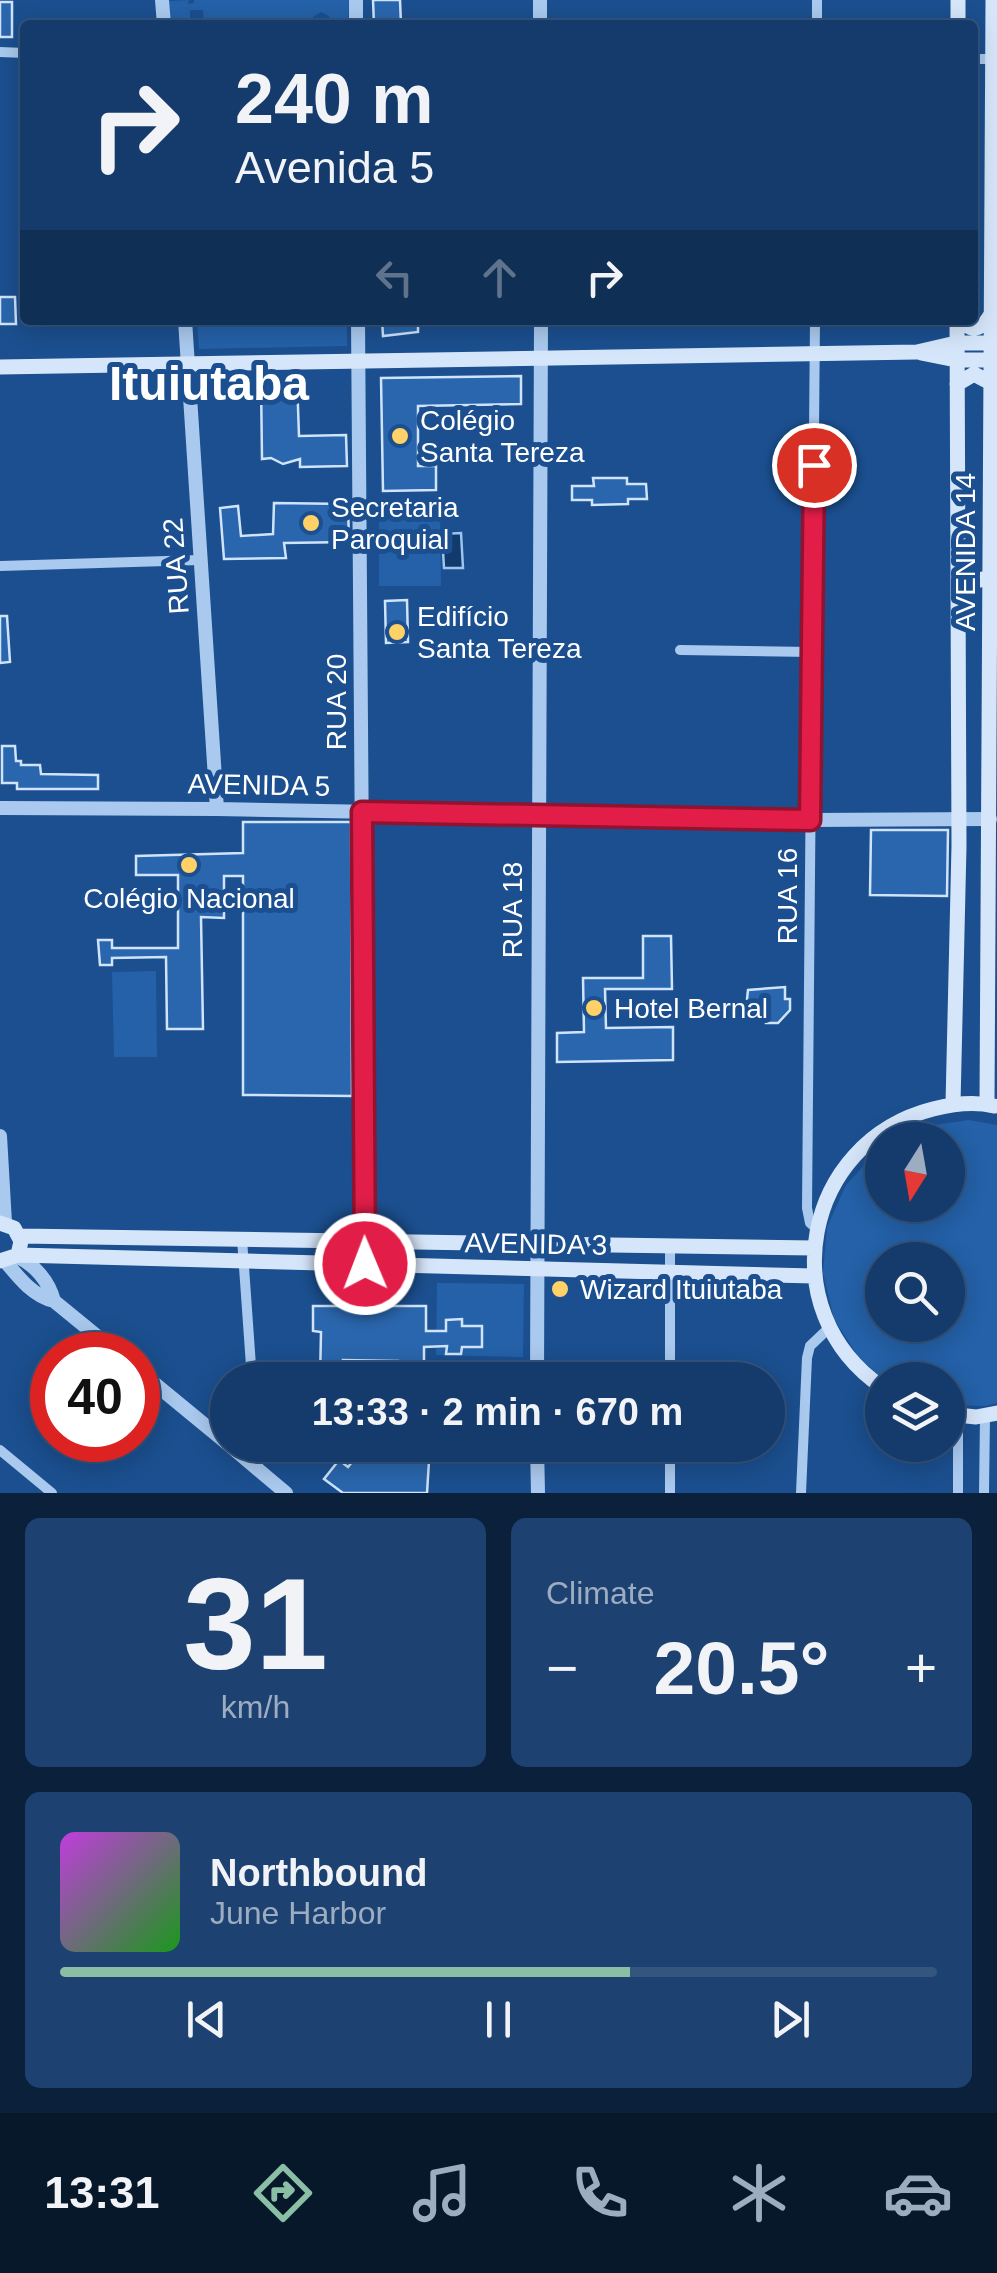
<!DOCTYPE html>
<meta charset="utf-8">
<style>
body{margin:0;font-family:Helvetica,sans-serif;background:#1d4271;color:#f1f3f6;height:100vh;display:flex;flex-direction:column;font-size:38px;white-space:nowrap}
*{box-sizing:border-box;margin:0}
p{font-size:32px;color:#9dadc1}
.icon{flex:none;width:55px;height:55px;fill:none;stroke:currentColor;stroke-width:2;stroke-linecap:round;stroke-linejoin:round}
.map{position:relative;height:1493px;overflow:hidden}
.sheet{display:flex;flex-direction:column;gap:25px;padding:25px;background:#0b203b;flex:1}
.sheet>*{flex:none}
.hud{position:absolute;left:20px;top:20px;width:958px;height:305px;border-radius:10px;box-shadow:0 5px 25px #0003,0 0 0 2px #33557e;background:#143b6b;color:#f1f3f6;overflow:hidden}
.needle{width:65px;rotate:191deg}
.fabs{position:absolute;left:865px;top:1122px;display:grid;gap:20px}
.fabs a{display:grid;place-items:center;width:100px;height:100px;border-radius:50%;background:#143b6b;box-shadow:0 5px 25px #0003,0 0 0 2px #33557e;font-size:50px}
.speed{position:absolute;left:30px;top:1332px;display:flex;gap:20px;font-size:50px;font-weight:700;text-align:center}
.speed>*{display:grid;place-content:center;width:130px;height:130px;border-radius:50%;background:#143b6b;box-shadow:0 5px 25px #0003,0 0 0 2px #33557e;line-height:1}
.speed .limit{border:15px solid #d22;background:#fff;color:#111}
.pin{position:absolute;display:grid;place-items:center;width:85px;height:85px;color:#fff;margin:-42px;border:5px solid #fff;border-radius:50%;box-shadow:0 2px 10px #0007}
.me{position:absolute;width:110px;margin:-55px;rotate:359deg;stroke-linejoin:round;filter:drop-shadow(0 0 8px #0008)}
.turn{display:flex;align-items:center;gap:35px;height:210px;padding:0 50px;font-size:45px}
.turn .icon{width:130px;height:130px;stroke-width:2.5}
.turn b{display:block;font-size:70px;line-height:85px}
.lanes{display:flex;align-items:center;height:95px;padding:0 50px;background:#0003;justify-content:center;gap:50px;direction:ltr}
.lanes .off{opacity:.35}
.big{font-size:75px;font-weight:700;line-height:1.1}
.sheet .tile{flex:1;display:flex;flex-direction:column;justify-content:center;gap:15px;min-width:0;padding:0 35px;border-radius:15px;background:#1d4271}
.sheet .dial{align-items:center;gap:0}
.dial b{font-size:130px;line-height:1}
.song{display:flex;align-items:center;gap:30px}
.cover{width:120px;height:120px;border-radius:15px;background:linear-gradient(135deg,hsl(290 70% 55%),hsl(120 70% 35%))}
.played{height:10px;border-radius:5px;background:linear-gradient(90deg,#8abfa5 65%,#33557e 65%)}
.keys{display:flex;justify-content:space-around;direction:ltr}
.heat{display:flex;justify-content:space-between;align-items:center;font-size:55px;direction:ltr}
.sheet .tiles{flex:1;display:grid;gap:25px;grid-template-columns:1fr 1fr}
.tile:last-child{grid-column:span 2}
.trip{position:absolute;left:210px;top:1362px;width:575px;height:100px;border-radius:50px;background:#143b6b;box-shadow:0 5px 25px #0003,0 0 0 2px #33557e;font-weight:700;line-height:100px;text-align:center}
.tab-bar{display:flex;height:160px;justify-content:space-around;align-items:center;background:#08182b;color:#9dadc1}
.tab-bar .icon{width:70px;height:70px}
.tab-bar .current{color:#8abfa5}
.tab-bar b{font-size:45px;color:#f1f3f6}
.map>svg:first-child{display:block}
.green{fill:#2461a8;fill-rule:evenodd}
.water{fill:#123a6d;stroke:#9cc4f0;stroke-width:2.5}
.building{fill:#2a66ad;stroke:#cfe3fa;stroke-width:2.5}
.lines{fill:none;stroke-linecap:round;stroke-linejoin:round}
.minor{stroke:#a9c9ee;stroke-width:10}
.tertiary{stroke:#a9c9ee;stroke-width:14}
.secondary{stroke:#d6e6fa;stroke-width:15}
.route-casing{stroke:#92132f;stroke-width:25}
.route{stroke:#e11d48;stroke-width:18}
.poi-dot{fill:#ffd166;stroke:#1b4f8f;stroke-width:4}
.labels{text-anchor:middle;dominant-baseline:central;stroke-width:10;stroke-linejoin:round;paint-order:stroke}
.poi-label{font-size:28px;fill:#fff;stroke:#1b4f8f;text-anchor:start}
.street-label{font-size:28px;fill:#fff;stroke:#1b4f8f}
.town-label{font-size:48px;font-weight:bold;fill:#fff;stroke:#1b4f8f}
</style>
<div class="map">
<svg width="997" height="1493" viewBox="0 0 997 1493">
<rect width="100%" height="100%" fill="#1b4f8f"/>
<path class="green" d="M189,0L188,4L194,3V0H349L348,25H330L329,16L321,12L313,17L314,25H204L203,10H190V25H170L169,1Z
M197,320H347V346L199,349Z
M379,498H440L441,586H379Z
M156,971L157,1057H114L112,972Z
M969,1120L997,1125V1403L985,1406L948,1405V1380H885L859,1358L834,1319L823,1273L827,1227L846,1185L879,1149L882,1148V1205H948V1140H897L921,1127ZM882,1260H948V1325H882Z
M437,1283L524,1284L523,1357L436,1355Z"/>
<path class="water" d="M461,533L463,568H444L442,534Z"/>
<path class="building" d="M373,0H400L401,25H374Z
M0,2H12V37H0Z
M0,297H15L16,324H0Z
M382,320H418V332L383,336Z
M280,376L297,378L299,436L346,435L347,466L300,467V459L283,464L271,458L262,459L261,381Z
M521,376V404L418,406V466H436V490L383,491L381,378Z
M593,478H627V484H646L647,499H628V504L592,505V500H572V486H594Z
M274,503L348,504L349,542L284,543L286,558L224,559L220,508L238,506L241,536L273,534Z
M407,600L408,642L386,643L385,601Z
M0,616H7L10,662L0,663Z
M2,746H15L16,761H21V765H40L41,774L98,775V789H17V783H2Z
M243,822H351L352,1096L243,1095V876H224V918L201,917L203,1029H167L166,957L112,958V965H100L98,940H112V948H178V875H136V856L243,853Z
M871,830H948L947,896L870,895Z
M643,936H671L672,989H605L606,1028L673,1027V1060L557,1062V1033L584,1032L583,978H643Z
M785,987V999H790V1010L778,1023H766L767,1007L746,1008L748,990Z
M355,1289H386V1306H426V1331H446V1320L462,1319V1326H482V1347H462L461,1354H446L447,1346L424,1347V1380H398V1361L343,1360V1380H320L321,1332L313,1331V1306H355Z
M366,1445H430L427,1493H343L324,1479L339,1460L348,1467Z"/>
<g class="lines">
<path class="minor" d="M817,25V0
M0,52L25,53
M972,59H993
M815,320L807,1208L810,1223L817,1229
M0,566L200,560
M680,650L811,652
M242,1239L252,1380
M670,1380V1246
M256,1445L258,1469
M0,1450L52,1493
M670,1493V1445
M801,1493L807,1358L810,1346L829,1328
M958,1493V1417
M984,1493L985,1416"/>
<path class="tertiary" d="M162,0L164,25
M356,25V0
M540,25V0
M185,320L217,809
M358,320L365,1264
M0,808L217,809L810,820L990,819
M0,1136L5,1223
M16,1256C34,1264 49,1281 54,1301
M5,1261C19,1278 33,1296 54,1301L120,1355
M138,1370L228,1444
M537,1380L541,320
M229,1445L286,1493
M537,1445L538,1493"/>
<path class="secondary" d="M958,25V0
M962,320C973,335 984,327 991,314
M921,353L956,360H997
M0,367L917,352L956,343H997
M957,384L974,374L991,383
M959,571C969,582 979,583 992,575
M953,1104L959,846L957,320
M987,1104L993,0
M0,1223L14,1228L21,1241L18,1255L0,1261
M20,1236L813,1248
M18,1255L814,1276
M882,1387C771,1311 803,1142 933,1109C953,1104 973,1101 994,1106
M948,1414L976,1417L997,1413"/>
</g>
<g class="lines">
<g class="route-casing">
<path id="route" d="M365,1264L362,812L810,820L814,465"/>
</g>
<use href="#route" class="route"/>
</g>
<g class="poi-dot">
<circle cx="400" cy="436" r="10"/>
<circle cx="311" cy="523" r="10"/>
<circle cx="397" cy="632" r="10"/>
<circle cx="189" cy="865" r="10"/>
<circle cx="594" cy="1008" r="10"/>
<circle cx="560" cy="1289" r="10"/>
</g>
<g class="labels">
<g class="poi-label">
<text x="420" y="420">Colégio<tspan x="420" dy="32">Santa Tereza</tspan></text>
<text x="331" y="507">Secretaria<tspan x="331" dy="32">Paroquial</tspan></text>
<text x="417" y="616">Edifício<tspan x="417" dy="32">Santa Tereza</tspan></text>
<text x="189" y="898" text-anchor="middle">Colégio Nacional</text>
<text x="614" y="1008">Hotel Bernal</text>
<text x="580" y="1289">Wizard Ituiutaba</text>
</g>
<g class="street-label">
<text transform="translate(965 552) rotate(-90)">AVENIDA 14</text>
<text transform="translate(176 566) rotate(-94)">RUA 22</text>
<text transform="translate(336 702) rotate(-90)">RUA 20</text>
<text transform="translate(259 785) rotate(1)">AVENIDA 5</text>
<text transform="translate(787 896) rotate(-90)">RUA 16</text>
<text transform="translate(512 910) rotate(-90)">RUA 18</text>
<text transform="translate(536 1244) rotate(1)">AVENIDA 3</text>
</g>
<g class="town-label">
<text x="209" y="383">Ituiutaba</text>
</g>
</g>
</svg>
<div class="fabs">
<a><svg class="needle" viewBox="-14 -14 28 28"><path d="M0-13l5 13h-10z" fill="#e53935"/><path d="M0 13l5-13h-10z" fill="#9dadc1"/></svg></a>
<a><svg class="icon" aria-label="search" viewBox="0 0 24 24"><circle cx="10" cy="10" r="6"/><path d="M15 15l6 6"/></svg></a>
<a><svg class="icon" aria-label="layers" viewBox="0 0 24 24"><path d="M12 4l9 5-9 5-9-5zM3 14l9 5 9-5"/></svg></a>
</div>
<div class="speed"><div class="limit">40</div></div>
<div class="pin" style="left:814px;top:465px;background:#d93025"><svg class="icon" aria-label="arrive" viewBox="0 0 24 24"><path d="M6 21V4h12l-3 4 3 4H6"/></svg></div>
<svg class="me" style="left:365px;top:1264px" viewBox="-20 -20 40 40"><circle r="17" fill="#e11d48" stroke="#fff" stroke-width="3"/><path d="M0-11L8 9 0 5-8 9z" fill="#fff"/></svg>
<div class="trip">13:33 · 2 min · 670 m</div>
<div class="hud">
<div class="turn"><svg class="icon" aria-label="right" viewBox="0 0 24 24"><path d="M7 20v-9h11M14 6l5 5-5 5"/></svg><div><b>240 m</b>Avenida 5</div></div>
<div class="lanes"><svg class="icon off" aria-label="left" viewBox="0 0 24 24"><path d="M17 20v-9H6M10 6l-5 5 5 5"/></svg><svg class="icon off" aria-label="ahead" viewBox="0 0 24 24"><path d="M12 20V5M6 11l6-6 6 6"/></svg><svg class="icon" aria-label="right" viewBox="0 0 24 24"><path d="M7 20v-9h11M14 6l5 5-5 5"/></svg></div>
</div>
</div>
<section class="sheet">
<div class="tiles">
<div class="tile dial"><b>31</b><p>km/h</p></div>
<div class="tile"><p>Climate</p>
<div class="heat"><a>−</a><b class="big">20.5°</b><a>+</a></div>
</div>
<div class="tile">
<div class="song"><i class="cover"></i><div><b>Northbound</b><p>June Harbor</p></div></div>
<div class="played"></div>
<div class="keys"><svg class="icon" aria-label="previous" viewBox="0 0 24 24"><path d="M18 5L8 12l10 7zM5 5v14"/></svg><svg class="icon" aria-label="pause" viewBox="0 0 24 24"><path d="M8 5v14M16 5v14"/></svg><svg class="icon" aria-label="next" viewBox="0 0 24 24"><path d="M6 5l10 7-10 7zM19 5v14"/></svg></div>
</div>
</div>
</section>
<nav class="tab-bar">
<b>13:31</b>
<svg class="icon current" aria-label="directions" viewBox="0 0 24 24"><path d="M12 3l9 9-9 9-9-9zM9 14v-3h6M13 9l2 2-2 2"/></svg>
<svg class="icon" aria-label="music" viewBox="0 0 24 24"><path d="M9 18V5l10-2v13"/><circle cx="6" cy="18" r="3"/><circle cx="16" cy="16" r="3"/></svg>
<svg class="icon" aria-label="phone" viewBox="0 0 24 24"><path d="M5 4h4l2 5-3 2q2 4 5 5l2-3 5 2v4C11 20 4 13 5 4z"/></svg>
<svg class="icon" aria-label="climate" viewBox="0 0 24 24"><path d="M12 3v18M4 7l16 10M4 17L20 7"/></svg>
<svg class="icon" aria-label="car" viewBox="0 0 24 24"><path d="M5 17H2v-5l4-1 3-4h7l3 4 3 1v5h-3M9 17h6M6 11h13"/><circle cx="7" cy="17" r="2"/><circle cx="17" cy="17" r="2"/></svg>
</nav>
